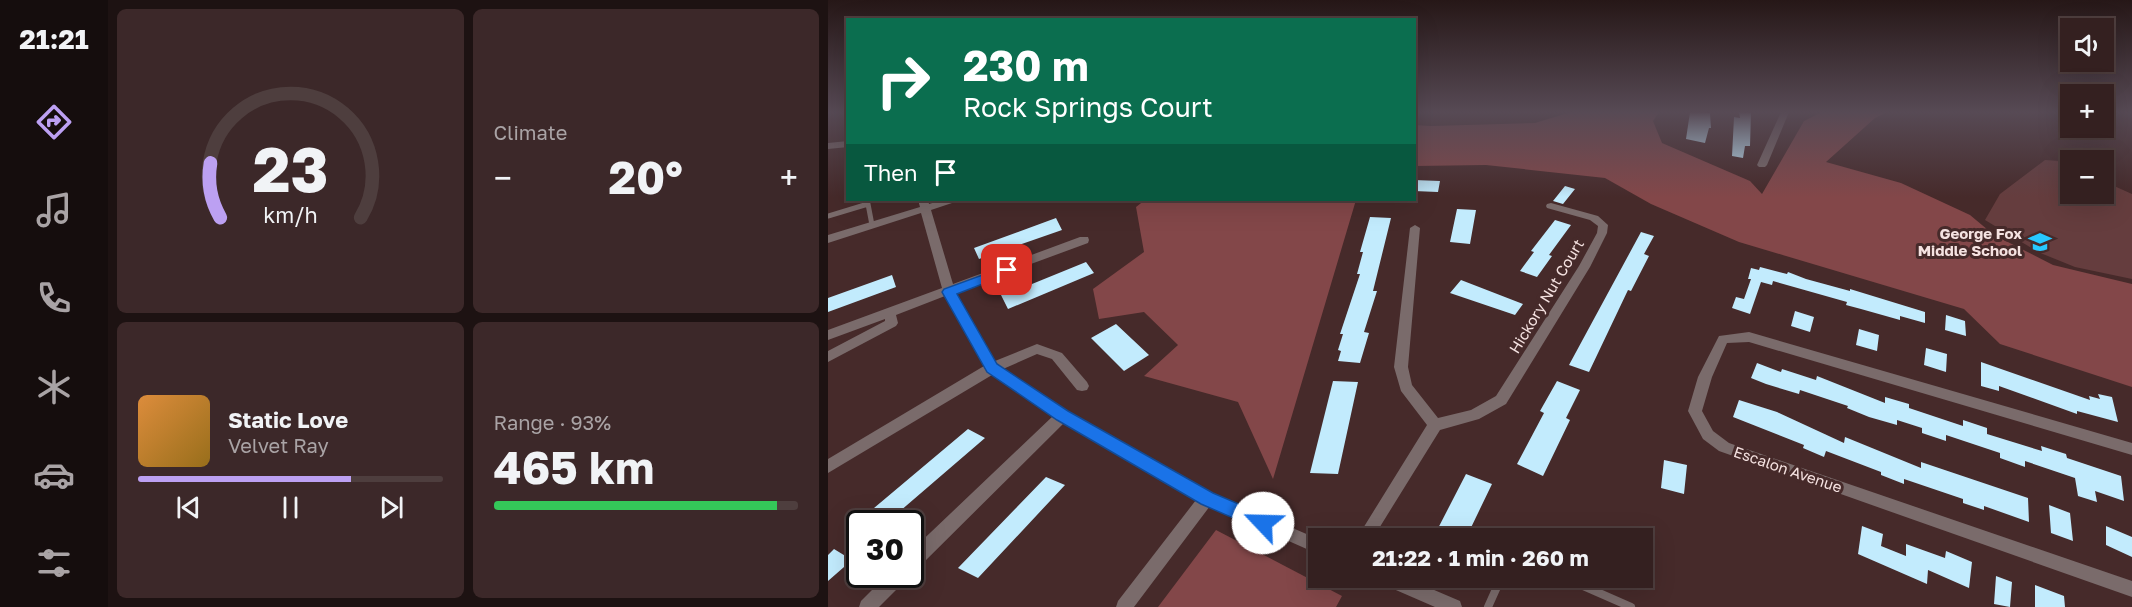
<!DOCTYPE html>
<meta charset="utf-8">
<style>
body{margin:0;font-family:"Golos Text",sans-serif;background:#3c2829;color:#f1f3f6;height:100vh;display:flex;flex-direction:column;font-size:22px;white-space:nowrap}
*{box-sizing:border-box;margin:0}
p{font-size:20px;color:#a9a3a5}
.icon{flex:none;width:33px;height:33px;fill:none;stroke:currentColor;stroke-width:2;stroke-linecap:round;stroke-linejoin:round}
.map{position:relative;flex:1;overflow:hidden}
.details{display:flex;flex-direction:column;gap:9px;padding:9px;background:#1d1212;width:720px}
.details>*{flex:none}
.top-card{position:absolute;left:18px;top:18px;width:570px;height:183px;border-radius:0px;box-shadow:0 6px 24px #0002,0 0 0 2px #4e3e3e;background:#0b6e4f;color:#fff;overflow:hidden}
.tools{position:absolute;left:1232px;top:18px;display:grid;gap:12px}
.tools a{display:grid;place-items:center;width:54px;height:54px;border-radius:0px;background:#342020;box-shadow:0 6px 24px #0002,0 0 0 2px #4e3e3e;font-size:30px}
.speed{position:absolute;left:18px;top:510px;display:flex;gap:12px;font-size:30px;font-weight:700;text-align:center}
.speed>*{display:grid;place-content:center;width:78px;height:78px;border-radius:50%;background:#342020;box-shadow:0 6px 24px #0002,0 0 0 2px #4e3e3e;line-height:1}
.speed .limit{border:3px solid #111;border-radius:9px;background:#fff;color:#111}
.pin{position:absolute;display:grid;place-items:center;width:51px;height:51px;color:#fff;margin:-26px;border-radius:12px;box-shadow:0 3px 9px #0006}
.me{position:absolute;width:66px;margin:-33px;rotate:294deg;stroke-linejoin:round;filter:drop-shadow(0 0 4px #0008)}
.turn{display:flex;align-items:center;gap:21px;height:126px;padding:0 18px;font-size:27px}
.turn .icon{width:78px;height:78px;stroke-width:2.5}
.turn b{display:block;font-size:42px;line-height:51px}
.then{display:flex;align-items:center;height:57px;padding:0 18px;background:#0003;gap:12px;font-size:22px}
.big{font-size:45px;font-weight:700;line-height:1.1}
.details .widget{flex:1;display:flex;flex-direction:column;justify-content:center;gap:9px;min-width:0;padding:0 21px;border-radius:9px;background:#3c2829}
.details .dial{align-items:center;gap:0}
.dial svg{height:156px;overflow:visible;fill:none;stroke:#4e3e3e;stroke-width:7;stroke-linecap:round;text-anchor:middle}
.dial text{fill:#f1f3f6;stroke:none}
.song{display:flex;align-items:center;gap:18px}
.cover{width:72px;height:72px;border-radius:9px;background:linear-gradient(135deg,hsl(30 70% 55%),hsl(40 70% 35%))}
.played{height:6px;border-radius:3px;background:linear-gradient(90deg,#bca0f2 70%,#4e3e3e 70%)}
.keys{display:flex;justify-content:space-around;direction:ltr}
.heat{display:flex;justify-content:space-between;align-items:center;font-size:33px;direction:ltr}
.charge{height:9px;border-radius:4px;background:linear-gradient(90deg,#34c759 93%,#4e3e3e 0)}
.details .tiles{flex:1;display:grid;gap:9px;grid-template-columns:repeat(2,1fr)}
.trip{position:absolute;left:480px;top:528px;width:345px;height:60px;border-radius:0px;background:#342020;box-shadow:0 6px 24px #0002,0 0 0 2px #4e3e3e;font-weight:700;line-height:60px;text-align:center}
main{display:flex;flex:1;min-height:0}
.dock{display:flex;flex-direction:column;width:108px;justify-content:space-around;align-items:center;background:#150d0d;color:#a9a3a5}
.dock .icon{width:42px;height:42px}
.dock .selected{color:#bca0f2}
.dock b{font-size:27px;color:#f1f3f6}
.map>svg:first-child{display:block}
.green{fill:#653d3e}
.forest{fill:#834749}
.building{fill:#c2ebfd}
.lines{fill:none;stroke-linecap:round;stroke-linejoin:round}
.service-far1{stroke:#7a6b6b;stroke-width:5}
.service{stroke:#7a6b6b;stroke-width:8}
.minor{fill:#7a6b6b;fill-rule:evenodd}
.route{fill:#1a73e8;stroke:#114b97;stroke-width:1.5}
.labels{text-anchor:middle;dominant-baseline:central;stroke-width:6;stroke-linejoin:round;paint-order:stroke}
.poi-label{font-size:15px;font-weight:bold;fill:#f5e2e1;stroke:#462a2a;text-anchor:end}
.street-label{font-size:15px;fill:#f5e2e1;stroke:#462a2a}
</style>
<main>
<nav class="dock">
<b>21:21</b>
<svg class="icon selected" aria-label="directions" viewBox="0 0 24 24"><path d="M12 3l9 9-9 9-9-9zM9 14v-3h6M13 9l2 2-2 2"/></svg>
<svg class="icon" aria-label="music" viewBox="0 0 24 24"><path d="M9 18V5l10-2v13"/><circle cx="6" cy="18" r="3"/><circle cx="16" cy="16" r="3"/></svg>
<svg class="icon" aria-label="phone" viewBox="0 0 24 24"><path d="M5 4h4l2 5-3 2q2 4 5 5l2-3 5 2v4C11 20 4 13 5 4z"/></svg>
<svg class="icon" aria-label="climate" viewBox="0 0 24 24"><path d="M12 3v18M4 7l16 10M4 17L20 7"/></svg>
<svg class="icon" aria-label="car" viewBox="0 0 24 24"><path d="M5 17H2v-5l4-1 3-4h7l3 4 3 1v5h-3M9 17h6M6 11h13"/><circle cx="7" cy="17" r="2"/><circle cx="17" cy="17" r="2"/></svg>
<svg class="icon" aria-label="filters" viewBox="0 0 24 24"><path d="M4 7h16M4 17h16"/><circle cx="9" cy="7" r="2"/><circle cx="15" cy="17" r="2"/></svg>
</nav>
<section class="details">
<div class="tiles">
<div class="widget dial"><svg viewBox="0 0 100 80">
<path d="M14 69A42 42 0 1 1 86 69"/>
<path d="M14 69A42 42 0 0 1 9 41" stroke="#bca0f2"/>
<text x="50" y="56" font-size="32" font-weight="700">23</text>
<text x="50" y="72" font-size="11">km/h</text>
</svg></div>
<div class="widget"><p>Climate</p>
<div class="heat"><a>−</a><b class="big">20°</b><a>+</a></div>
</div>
<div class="widget">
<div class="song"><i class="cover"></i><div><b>Static Love</b><p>Velvet Ray</p></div></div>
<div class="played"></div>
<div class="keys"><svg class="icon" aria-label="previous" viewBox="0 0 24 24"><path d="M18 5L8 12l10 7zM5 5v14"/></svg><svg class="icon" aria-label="pause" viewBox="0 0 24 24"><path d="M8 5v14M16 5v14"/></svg><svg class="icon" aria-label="next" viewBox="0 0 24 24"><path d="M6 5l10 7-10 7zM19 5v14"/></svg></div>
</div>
<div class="widget"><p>Range · 93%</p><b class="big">465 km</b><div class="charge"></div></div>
</div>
</section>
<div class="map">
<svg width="1304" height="607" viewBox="0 0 1304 607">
<rect width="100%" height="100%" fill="#462a2a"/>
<path class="green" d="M1217,160L1232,161L1242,166V194H1275V181L1304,194V279L1247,267L1210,252L1157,220L1172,194Z"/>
<path class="forest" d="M743,112H831L825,121L834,143L922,181L934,194L976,121L994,112H1059L1047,118L998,162L1073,183L1142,215L1166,235L1225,265L1304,284V387L1172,344L1136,309L911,242L823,204L777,178L658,165L587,166V125L603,126L707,123Z
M317,200H528L445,479L410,402L316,376L350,345L316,312L271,319L265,289L316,252L308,207Z
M388,530L514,596L508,607H330Z"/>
<path class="building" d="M862,112L882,113L883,128H881L877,143L858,139Z
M911,112L923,113L922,146H917L915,158L904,156L906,117L912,118Z
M586,180L612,181L610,192L586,191Z
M737,186L747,189L735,204L725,201Z
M629,209L648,210L642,244L622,242Z
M542,217L563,218L545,291H549L536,332L541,333L532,363L510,361L513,351L510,350L515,334H512L532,274H529L535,252H532Z
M228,218L234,230L151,259L146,248Z
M727,220L743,225L721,255L724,256L709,277L692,271L706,252L703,251Z
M813,232L826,236L816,254L821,256L803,291L800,290L761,372L741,365Z
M258,262L266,273L180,309L173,295L186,289L187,291Z
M932,267L959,274L960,272L978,279L1022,291V289L1097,312V323L1072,316V320L1033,309L1018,305L1019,302L945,281L944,285L933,282L922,314L904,308L908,297L916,299L923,279H920L923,268L931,270Z
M64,275L68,287L0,312V298Z
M633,280L695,304L687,315L622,293Z
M967,311L986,317L982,332L963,326Z
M1118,315L1137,321L1138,336L1117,330Z
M288,324L321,355L296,371L263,338Z
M1031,329L1051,335L1049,351L1028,345Z
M1098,348L1119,354L1118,372L1096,365Z
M1153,362L1262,400L1261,396L1272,399L1270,394L1284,397L1290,422L1249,411V414L1171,386V391L1153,386Z
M929,363L953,372L954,369L988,380L989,376L1057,403V397L1081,404V408L1135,426V420L1159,428V434L1214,451L1213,446L1238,454L1239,458L1293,476L1296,501L1267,491L1269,502L1250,496L1247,478L1197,461V467L1172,458V453L1118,435V441L1094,433V428L1069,420V425L1041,417L1019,408L1020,406L972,390L971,394L938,384L923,378Z
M505,381L530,382L510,474L482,473Z
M729,381L752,390L738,418L742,420L715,476L689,464L716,413L712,411Z
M911,400L949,412L1016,443L1017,437L1093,468V462L1200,498L1201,522L1156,506V510L1135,503V499L1076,479V484L1053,475V472L998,451L996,457L975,448L976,445L905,417Z
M140,429L157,438L57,524H27Z
M836,460L859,465L856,494L833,488Z
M638,474L664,484L638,538H605Z
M218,477L237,485L150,578L130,568Z
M1221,505L1242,513L1245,541L1223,533Z
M1034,526L1055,534L1053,546L1078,556V544L1117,558L1118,551L1144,562L1141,588L1100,570L1099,584L1030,554Z
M1278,526L1304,537V557L1278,545Z
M6,549L24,560L0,581V555Z
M1168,576L1184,582L1182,607L1166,604Z
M1207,585L1236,596L1237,607H1207Z"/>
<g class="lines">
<path class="service-far1" d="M0,216L40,204L44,225"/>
<path class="service" d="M737,578L803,607
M660,607L673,578"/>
<path class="minor" d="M953,112H961L939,165L937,167H931L929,165Z
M20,141V147L0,149V143Z
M90,200H100L101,204L114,200H128L127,202L103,210L125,284L252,237H260L261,240L260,243L127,292L167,361L209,344L234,353L259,382L261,386L259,390L254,391L249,390L224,359L209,354L175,369L240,411L384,493L490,539V554L382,506L306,607H288L290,601L368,500L236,423L88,570L82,572V552L225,416L164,375L0,473V459L156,366L117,296L68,315L70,323L68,326L0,362V351L57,321V319L0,340V330L114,288L93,213L0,243V235L92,207Z
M723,203L770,216L780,225L779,233L762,267L678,404L651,419L612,430L545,538H529L599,425L573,391L566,367L582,228L587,225L592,228L580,367L584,385L610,418L643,410L668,396L751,266L769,233L770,226L762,220L719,208L718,206L719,204Z
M921,332L1304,443V455L921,342L899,343L884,377L874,411L885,431L901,443L1304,581V597L891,451L875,439L860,411L870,377L891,336Z
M60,574H80L78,580L51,607H31L33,601Z
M552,578H578L632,601L634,607H607L554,584Z"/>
</g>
<linearGradient id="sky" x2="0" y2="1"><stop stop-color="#261717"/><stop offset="0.57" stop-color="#574a55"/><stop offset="1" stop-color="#574a55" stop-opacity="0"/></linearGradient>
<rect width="1304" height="197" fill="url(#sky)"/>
<path class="route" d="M179,266L183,267L185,270L183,273L129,294L169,364L240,411L385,493L441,517L443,523L441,529L435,531L373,504L229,420L159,372L114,292L116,289Z"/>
<defs>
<g id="school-bare" transform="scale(1.8)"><path d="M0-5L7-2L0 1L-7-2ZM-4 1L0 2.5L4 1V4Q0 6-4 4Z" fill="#27c8ff" stroke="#462a2a" stroke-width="2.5" paint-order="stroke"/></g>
</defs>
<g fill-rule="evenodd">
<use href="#school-bare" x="1212" y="242"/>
</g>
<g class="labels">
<g class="poi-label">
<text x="1194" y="233">George Fox<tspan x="1194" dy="17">Middle School</tspan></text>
</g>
<g class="street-label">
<text transform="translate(718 296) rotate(-59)">Hickory Nut Court</text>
<text transform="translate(960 469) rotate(19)">Escalon Avenue</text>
</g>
</g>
</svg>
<div class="tools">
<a><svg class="icon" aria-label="sound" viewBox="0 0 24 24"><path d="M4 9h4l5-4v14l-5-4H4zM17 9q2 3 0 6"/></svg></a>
<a>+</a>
<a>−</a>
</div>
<div class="speed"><div class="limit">30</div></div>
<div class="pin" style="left:179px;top:270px;background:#d93025"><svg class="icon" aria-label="arrive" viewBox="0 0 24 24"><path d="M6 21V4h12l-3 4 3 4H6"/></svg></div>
<svg class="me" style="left:435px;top:523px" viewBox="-20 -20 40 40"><circle r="19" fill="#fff"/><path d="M0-13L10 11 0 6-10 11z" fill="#1a73e8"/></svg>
<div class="trip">21:22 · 1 min · 260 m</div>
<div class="top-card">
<div class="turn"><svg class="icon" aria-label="right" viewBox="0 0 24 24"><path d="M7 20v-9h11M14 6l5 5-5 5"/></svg><div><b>230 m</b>Rock Springs Court</div></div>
<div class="then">Then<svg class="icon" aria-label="arrive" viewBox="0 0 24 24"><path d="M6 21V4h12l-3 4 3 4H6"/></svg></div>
</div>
</div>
</main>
